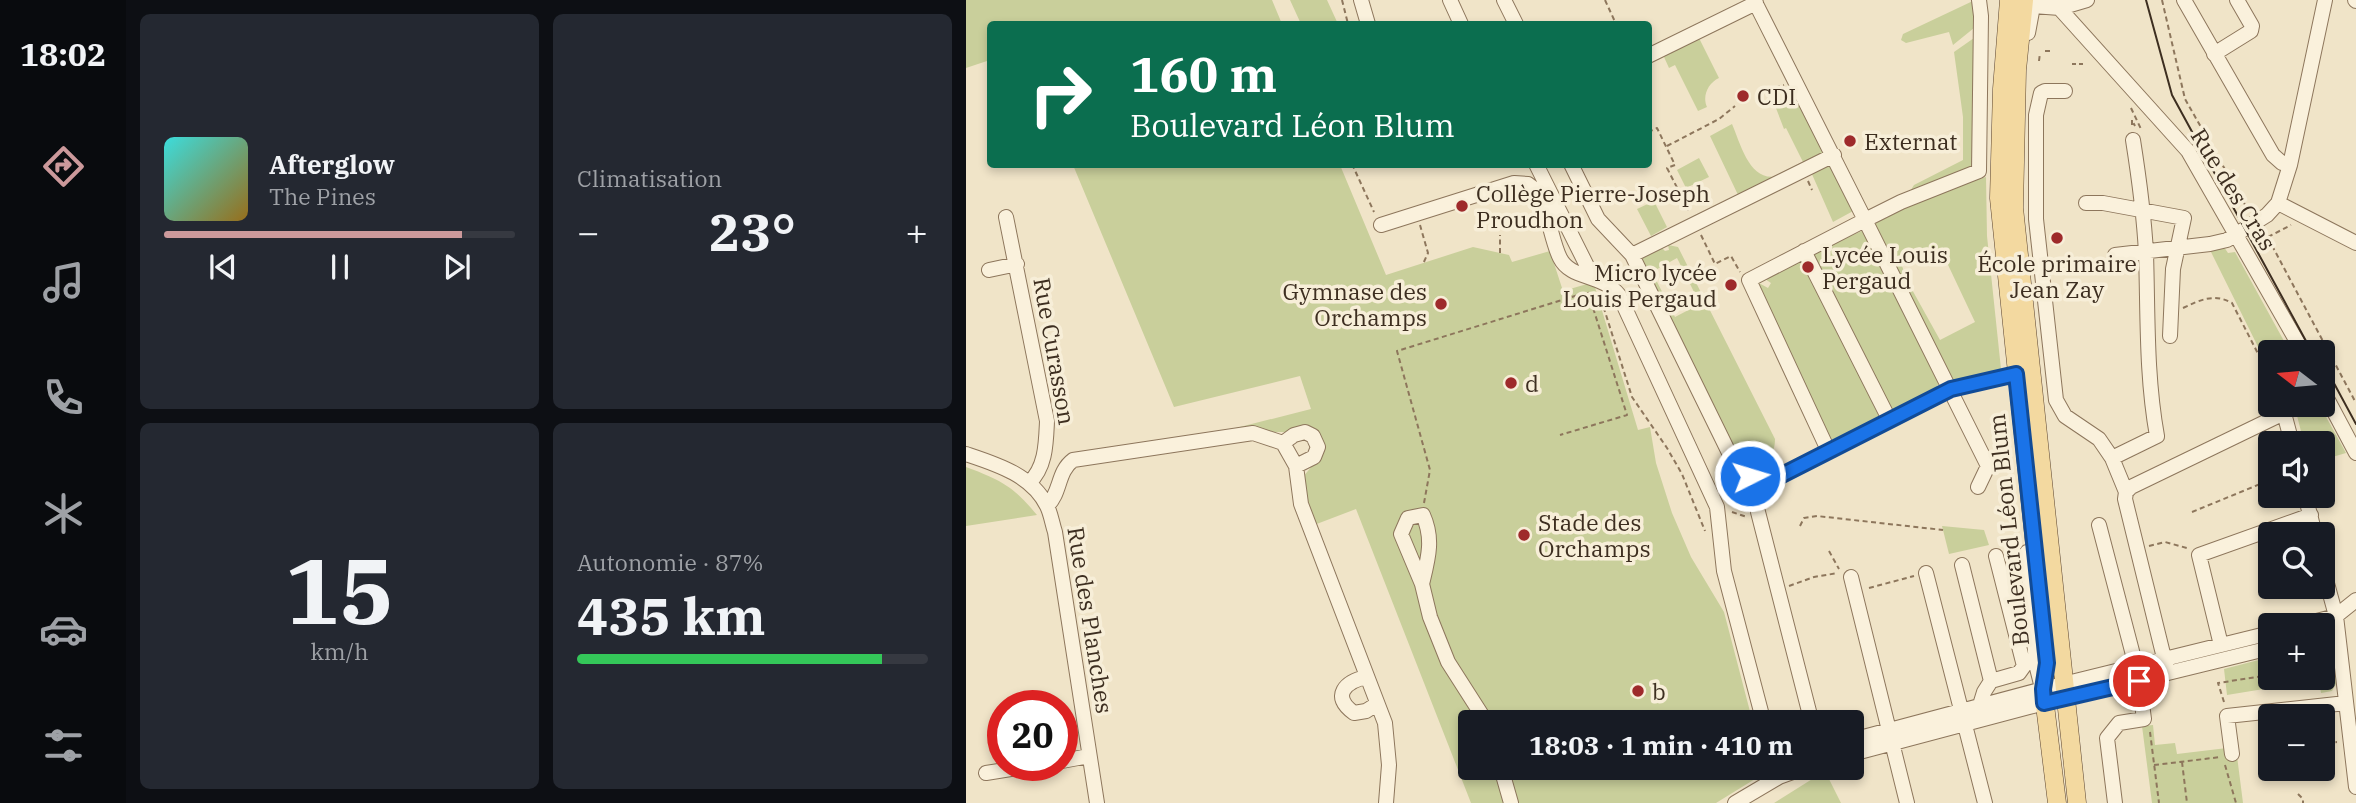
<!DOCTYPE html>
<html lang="fr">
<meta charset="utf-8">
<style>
body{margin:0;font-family:"IBM Plex Serif",serif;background:#242831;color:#f1f3f6;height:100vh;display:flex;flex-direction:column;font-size:26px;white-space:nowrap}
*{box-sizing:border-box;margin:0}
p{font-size:23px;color:#9ea1a6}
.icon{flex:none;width:38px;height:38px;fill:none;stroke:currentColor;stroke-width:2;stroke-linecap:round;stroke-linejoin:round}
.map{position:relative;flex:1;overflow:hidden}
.panel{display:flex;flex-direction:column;gap:14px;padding:14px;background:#0d0f14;width:840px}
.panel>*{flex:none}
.top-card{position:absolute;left:21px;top:21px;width:665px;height:147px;border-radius:7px;box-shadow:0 4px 10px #0003;background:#0b6e4f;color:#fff;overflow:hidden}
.needle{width:46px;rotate:286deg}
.buttons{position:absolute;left:1292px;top:340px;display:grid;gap:14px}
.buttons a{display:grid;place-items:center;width:77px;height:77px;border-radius:7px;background:#171b24;box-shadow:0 4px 10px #0003;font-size:35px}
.speed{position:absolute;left:21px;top:690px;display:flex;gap:14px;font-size:35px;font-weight:700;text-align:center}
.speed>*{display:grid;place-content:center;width:91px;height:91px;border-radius:50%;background:#171b24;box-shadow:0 4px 10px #0003;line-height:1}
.speed .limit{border:10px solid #d22;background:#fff;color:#111}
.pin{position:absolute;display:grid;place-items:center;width:60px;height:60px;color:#fff;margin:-30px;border:4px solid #fff;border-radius:50%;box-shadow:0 2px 7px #0007}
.me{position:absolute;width:77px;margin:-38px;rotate:85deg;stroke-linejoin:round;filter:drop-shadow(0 0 5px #0008)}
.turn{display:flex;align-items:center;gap:24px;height:147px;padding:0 28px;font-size:32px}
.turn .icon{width:91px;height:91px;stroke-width:2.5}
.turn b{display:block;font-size:49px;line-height:60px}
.big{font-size:52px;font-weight:700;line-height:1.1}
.panel .card{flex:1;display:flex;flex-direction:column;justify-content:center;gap:10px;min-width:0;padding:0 24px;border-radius:10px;background:#242831}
.panel .dial{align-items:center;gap:0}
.dial b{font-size:91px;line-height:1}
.song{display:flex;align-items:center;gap:21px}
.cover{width:84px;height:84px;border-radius:10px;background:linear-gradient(135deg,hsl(180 70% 55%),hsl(40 70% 35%))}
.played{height:7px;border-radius:4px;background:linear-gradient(90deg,#cc999b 85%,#363941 85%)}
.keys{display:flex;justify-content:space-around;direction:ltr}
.heat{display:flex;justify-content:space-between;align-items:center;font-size:38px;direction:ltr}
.charge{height:10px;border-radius:5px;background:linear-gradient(90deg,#34c759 87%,#363941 0)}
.panel .tiles{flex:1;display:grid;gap:14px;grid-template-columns:repeat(2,1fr)}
.trip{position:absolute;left:492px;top:710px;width:406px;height:70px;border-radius:7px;background:#171b24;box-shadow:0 4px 10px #0003;font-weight:700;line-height:70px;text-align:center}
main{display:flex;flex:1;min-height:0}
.dock{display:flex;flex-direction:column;width:126px;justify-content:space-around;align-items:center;background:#090b0e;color:#9ea1a6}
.dock .icon{width:49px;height:49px}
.dock .current{color:#cc999b}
.dock b{font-size:32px;color:#f1f3f6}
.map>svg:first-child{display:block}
.green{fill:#c9cf9b;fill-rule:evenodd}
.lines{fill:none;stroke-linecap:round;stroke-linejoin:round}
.minor-casing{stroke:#8d765c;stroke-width:16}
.major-casing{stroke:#5b4430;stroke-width:19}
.path{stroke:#8d765c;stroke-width:2;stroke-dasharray:5 3.5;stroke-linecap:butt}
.minor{stroke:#faf1dc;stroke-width:14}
.major{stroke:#f3d9a0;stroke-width:18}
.tram{stroke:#3d2e20;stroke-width:2}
.route-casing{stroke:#114b97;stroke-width:18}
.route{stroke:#1a73e8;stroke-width:12}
.poi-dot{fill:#9e2a2b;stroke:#f7eed8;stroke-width:2.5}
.labels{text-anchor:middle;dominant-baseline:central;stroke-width:7;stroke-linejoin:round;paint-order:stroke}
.poi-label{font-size:23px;fill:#3d2e20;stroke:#f7eed8;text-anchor:start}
.street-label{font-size:23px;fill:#3d2e20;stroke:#f7eed8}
</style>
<main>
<nav class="dock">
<b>18:02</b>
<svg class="icon current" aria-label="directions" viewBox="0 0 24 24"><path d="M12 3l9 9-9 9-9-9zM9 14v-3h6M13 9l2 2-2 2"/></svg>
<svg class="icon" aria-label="music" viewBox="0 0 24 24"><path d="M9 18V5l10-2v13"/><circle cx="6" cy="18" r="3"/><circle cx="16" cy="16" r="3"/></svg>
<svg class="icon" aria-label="phone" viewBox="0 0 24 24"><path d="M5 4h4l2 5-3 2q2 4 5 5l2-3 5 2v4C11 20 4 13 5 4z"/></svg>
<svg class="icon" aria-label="climate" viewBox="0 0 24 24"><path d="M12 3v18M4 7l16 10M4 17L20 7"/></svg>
<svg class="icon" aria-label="car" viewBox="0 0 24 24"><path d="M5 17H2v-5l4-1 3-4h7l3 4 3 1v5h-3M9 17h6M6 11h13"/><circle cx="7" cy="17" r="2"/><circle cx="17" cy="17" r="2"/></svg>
<svg class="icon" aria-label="filters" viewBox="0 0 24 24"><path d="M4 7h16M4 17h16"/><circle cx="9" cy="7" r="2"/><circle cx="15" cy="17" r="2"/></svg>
</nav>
<section class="panel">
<div class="tiles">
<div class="card">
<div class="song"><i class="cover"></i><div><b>Afterglow</b><p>The Pines</p></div></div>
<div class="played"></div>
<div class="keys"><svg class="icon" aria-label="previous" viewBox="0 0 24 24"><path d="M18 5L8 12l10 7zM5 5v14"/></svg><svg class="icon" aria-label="pause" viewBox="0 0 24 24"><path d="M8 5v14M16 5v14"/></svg><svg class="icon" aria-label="next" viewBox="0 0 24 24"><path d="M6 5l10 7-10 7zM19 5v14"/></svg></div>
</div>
<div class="card"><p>Climatisation</p>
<div class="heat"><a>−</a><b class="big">23°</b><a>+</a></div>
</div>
<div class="card dial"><b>15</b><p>km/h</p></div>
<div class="card"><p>Autonomie · 87%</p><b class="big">435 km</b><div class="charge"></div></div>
</div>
</section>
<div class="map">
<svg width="1390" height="803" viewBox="0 0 1390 803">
<rect width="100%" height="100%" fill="#f0e4c8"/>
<path class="green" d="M0,0H306L316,24H24V60L0,68Z
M324,0H361L372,24H335Z
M1009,0L1008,28L987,45L983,32L940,43L935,40L937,34Z
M733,38L753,78C742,83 736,96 741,107L732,111L709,65L703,68L698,57Z
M1008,38L1007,168L941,196L948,185L997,160V117L988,52Z
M830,92L862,155L839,166L820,128L818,129L808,103Z
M766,124C775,145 784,183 812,176L773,197L744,136Z
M733,158L743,177L720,188L711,170Z
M861,163L866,164L889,210L867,222L845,172Z
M107,165H374L420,275L507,247L543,255L546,262L584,251L597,291L621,284H628L672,430L684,427L690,463L706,513L725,557L758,612L787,723H504V768H801L802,771L750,803H505L390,509L348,525L346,520L336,478L357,453V441L351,431L337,426L320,432H308L290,427L266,429L345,409L334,376L208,407Z
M1020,177L1021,236L1035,369L1029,371V374L988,381L983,378L938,290L944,286L974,340L1009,322L975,250L947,259L936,266L939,274L931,277L909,225L912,219L966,192Z
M688,201L701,227L685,236L671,209Z
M898,230L975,379L969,390L927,411L860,285L863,282L860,277L856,278L845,253Z
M702,245L712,247L809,439C809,455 801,462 787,469L781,467L772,456L676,262L677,258L696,248L699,251L703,250ZM711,258L734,304L709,317L686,272Z
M1258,247L1262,253L1269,252L1324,352H1304V371L1244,250Z
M837,256L917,417L870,440L865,439L791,286V282L802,288L805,283L796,277Z
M1328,404H1353L1380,453L1356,460V443H1338Z
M0,467C35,480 47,486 71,515L0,526Z
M976,526L1018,530L1023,545L983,554Z
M1362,641L1366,643L1371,682L1366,691L1355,693L1353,680L1261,695L1258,669L1304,657V677H1356V643Z
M1187,725L1189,745L1209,743L1211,754L1261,748L1271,756L1277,803H1186L1176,726Z
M859,771L875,803H808Z"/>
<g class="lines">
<g class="minor-casing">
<path id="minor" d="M395,0L402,24
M484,0L495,24
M538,0L550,24
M788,0L899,220L935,202L1013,171L1015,16L1013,0
M1086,0L1222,151L1337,352
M1218,0L1307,155L1316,163L1324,165
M1389,0L1390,1
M1062,33L1067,6L1094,8L1121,0
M1248,54L1285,31L1286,26L1271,0
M682,56L790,3
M1099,91H1079L1075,93L1070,115V219L1090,400L1099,416L1133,439L1146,458
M570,164L627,278
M605,164L632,219L666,255L770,467C785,477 794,480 812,477L985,389L1050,374
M1120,203H1137L1218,218L1207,269L1204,336
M1312,203L1390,243
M40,217L81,421C80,443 80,467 63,483
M415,225L548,183L562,184C581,195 584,239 594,258C605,280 635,273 653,295L751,507L758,571L798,723
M838,251L923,419
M666,255L868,155
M1149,255L1244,244L1261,240L1301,215L1312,203L1324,165L1359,0
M23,270L51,264
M1356,389L1390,453
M317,443L328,435L339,432L347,436L352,447L348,457L330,466
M862,450L783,280L899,220L1022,466L1012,487
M0,454C30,464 66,475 81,506C85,514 86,523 89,532L131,803
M1160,492L1146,458L1191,436C1180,375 1182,315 1180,253C1178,215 1173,178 1167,140
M1339,495L1349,534
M81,506C95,493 91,472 107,460L287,433L317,443L330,466L335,504L419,723L423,765L420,803
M792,512L846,723
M1133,525L1172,674L1178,719L1153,723L1141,738L1149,803
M1061,552L1070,664L1076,688
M996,565L1025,681
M1356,565L1370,616L1390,787
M960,573L1019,803
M885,577L941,803
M456,584C462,559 468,539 457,515L442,518L435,534L456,584L464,617L482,662L521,723
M1335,625L1370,616L1390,600
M1356,634L1371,631
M1255,645L1233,555L1345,515
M1200,666L1159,499L1160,492L1165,487L1318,413L1326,443
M401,677C380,681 364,696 388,713L400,711L411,704
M1014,705L1018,692L1025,681L1053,673L1058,666L1030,556
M886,740L1077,689L1304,633
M886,754L1063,707L1304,648
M1266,754L1261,716L1380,703
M96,761L123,756
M535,768L545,803
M20,773L71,765
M769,803L813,777L838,768"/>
</g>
<g class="major-casing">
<path id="major" d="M1043,0L1036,89L1033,198L1081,663L1077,689L1091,803
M1058,0L1051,70L1048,208L1111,803"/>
</g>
<path class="path" d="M376,0L382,24
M639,0L650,24
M1196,0L1219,99L1282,210
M1079,51H1087
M1073,61L1074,53
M1106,64H1110
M1113,64H1117
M801,90L818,85
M1165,108L1175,129
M1166,125V120L1169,126
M682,132L691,128L709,165L701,168L723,211
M701,146L753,119L769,106
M386,164L408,212
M842,181L846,190
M454,225L462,253L457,264
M1296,232L1302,238L1390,403
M735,235L749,264L765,256L774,272
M1302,237L1325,225
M534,253V235
M635,299L666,397L701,448L716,474L739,531
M1217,308C1234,300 1248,293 1266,303L1304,377
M458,503L464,470L431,351L622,292L661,415L594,435
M766,512L781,517
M1226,512L1304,480
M834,526L838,518L851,516L977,530
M1183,546L1199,542L1221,548
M863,551L873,569
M823,586L848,577L872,573
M903,588L948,576
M1258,702L1252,683L1304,675
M1184,732L1193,803
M1361,743L1371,742
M1216,762L1221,803
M1188,765L1255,757
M1259,765L1270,803
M1332,794L1337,799V803"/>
<use href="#minor" class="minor"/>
<use href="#major" class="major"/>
<path class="tram" d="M1180,0L1206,95L1346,352
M1356,361L1390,424"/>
</g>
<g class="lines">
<g class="route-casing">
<path id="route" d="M784,476L796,480L812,477L985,389L1050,374L1081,663L1077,689L1078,703L1173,681"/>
</g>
<use href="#route" class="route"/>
</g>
<g class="poi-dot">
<circle cx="777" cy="96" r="7"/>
<circle cx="884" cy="141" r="7"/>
<circle cx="496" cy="206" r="7"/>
<circle cx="1091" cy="238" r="7"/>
<circle cx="842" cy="267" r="7"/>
<circle cx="765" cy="285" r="7"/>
<circle cx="475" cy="304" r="7"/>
<circle cx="545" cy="383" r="7"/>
<circle cx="558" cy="535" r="7"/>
<circle cx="672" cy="691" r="7"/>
</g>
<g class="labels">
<g class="poi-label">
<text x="791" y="96">CDI</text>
<text x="898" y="141">Externat</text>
<text x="510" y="193">Collège Pierre-Joseph<tspan x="510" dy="26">Proudhon</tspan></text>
<text x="856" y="254">Lycée Louis<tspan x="856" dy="26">Pergaud</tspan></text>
<text x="1091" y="263" text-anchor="middle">École primaire<tspan x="1091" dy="26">Jean Zay</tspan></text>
<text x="751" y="272" text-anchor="end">Micro lycée<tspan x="751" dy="26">Louis Pergaud</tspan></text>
<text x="461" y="291" text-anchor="end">Gymnase des<tspan x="461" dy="26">Orchamps</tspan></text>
<text x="559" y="383">d</text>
<text x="572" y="522">Stade des<tspan x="572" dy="26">Orchamps</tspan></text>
<text x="686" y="691">b</text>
</g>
<g class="street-label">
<text transform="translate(1268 189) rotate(58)">Rue des Cras</text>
<text transform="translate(89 351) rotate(80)">Rue Curasson</text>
<text transform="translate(1042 530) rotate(-96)">Boulevard Léon Blum</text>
<text transform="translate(125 620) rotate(81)">Rue des Planches</text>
</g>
</g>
</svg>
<div class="buttons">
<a><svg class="needle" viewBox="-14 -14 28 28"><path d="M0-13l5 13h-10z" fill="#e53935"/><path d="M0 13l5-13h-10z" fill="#9ea1a6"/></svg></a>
<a><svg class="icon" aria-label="sound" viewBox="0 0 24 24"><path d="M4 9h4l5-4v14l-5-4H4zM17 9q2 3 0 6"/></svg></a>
<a><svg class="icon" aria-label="search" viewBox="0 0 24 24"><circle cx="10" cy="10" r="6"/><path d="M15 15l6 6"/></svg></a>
<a>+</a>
<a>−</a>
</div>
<div class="speed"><div class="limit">20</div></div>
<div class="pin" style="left:1173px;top:681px;background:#d93025"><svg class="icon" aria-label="arrive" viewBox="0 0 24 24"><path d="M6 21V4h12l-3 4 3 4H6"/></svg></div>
<svg class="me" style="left:784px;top:476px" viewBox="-20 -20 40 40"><circle r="17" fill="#1a73e8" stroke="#fff" stroke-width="3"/><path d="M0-11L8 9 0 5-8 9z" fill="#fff"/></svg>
<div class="trip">18:03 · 1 min · 410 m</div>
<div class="top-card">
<div class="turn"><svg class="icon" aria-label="right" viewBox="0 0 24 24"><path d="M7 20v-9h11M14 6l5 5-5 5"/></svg><div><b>160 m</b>Boulevard Léon Blum</div></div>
</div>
</div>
</main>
